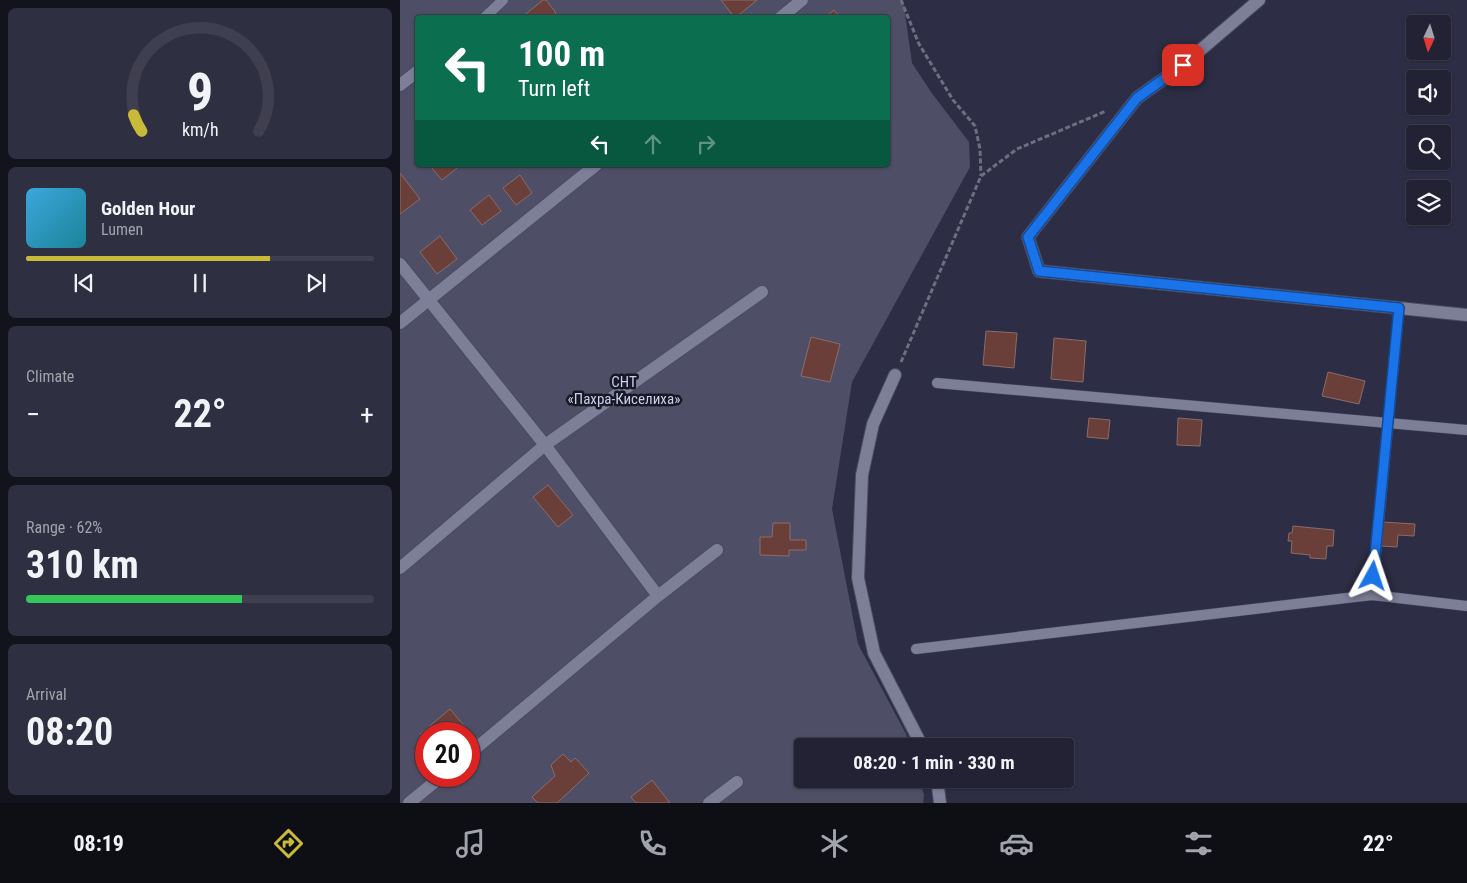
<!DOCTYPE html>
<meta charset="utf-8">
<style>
body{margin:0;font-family:"Roboto Condensed",sans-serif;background:#2e2f40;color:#f1f3f6;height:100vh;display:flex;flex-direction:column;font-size:19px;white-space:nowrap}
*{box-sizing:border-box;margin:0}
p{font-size:16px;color:#a2a4ac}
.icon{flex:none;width:28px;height:28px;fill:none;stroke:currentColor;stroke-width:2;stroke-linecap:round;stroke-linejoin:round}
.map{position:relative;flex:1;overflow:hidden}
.side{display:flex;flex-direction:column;gap:8px;padding:8px;background:#13131d;width:400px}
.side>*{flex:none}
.hud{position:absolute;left:15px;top:15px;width:475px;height:152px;border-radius:5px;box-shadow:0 1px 4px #0004,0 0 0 1px #3f3f4f;background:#0b6e4f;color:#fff;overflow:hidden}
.needle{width:32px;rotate:184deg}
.fabs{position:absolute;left:1006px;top:15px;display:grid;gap:10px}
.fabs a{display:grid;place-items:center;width:45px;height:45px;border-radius:5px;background:#222234;box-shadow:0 1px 4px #0004,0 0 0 1px #3f3f4f;font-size:25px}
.speed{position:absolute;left:15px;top:722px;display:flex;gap:10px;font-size:25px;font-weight:700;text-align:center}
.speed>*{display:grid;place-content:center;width:65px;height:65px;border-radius:50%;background:#222234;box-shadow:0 1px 4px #0004,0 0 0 1px #3f3f4f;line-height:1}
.speed .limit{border:8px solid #d22;background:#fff;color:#111}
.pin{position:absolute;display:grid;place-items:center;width:42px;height:42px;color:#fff;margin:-21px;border-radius:10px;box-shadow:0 2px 8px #0006}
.me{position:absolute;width:55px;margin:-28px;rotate:5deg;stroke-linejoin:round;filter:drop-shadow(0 0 4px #0008)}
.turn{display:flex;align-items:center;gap:18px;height:105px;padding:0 20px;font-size:22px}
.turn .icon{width:65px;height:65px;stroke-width:2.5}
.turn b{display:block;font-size:35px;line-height:42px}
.lanes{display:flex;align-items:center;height:48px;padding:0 20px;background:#0003;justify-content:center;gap:25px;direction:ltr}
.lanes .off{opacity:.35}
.big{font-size:38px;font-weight:700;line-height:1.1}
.side .tile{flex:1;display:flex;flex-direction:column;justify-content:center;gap:8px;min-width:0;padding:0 18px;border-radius:8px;background:#2e2f40}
.side .dial{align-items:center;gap:0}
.dial svg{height:130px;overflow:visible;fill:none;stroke:#3f3f4f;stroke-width:7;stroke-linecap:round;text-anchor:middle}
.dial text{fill:#f1f3f6;stroke:none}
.song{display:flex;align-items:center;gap:15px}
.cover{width:60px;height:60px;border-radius:8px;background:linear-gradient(135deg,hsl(200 70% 55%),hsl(190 70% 35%))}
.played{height:5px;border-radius:2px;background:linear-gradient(90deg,#c9ba3a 70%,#3f3f4f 70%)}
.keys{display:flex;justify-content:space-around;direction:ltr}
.heat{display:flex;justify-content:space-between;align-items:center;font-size:28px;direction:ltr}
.charge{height:8px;border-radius:4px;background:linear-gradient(90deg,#34c759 62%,#3f3f4f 0)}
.trip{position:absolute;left:394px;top:738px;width:280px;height:50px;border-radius:5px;background:#222234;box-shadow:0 1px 4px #0004,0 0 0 1px #3f3f4f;font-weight:700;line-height:50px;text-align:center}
.dock{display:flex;height:80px;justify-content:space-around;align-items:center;background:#0e0e15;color:#a2a4ac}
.dock .icon{width:35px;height:35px}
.dock .on{color:#c9ba3a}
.dock b{font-size:22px;color:#f1f3f6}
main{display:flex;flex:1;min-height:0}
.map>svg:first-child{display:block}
.green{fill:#4e4f66;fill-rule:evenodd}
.building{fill:#6a3f3a;stroke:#8b6c68}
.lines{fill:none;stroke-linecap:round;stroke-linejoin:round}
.service-casing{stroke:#4b4b5e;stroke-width:11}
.minor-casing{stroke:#4b4b5e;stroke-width:14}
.path{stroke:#6d6e82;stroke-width:3;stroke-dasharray:5 2.5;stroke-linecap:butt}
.service{stroke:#7d7f99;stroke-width:10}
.minor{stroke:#7d7f99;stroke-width:12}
.route-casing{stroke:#114b97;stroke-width:12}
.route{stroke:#1a73e8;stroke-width:9}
.labels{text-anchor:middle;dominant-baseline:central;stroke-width:5;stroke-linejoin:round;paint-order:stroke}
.park-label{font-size:15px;fill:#cacdf4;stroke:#171822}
</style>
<main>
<section class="side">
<div class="tile dial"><svg viewBox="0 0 100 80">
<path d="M14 69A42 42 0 1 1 86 69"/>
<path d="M14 69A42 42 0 0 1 9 59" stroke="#c9ba3a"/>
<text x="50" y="56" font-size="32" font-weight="700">9</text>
<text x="50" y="72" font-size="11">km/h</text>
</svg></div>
<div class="tile">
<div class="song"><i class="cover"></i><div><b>Golden Hour</b><p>Lumen</p></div></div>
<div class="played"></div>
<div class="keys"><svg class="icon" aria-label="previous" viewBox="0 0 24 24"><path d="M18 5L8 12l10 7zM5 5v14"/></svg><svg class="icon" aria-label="pause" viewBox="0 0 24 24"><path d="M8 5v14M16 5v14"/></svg><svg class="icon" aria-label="next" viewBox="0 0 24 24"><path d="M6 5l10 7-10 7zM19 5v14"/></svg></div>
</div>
<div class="tile"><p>Climate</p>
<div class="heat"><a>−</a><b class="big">22°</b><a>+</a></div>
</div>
<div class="tile"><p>Range · 62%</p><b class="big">310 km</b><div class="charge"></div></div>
<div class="tile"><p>Arrival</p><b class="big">08:20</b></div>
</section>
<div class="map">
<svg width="1067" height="803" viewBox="0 0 1067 803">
<rect width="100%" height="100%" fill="#2d2e45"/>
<path class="green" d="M0,0H503L512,63L531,92L569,142L570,167L452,382L432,509L458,644L506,734L510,746H402V779H519L524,795L523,803H0ZM18,18H488V165H18ZM26,734H69V776H26Z"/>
<path class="building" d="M143,0H146L156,13L151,18H121Z
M321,0H357L335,18Z
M434,10L441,18H424Z
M36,165H61L42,180L32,168Z
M0,173L20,199L0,214Z
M120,175L132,193L116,205L103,188Z
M89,195L101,211L82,225L70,210Z
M40,236L57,259L37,274L20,252Z
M586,331L617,333L614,368L583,365Z
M411,337L440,344L430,382L401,376Z
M654,338L686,341L683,382L651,379Z
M928,372L965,381L959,404L922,396Z
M689,418L710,420L708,439L687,437Z
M778,418L802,420L800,446L777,445Z
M148,485L173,515L158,527L133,497Z
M982,522L1015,524L1014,536L998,535L997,547L981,546Z
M373,523H390V540H406V550H389V556L360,555V537H372Z
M893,526L934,530L933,546H927L926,559L910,558V555L891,553L892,541H888L889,533H892Z
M50,709L70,733L26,734V741L20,734Z
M163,754L171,762L175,758L189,773L157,803H138L132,797L155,776L151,765Z
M252,780L270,803H236L231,797Z"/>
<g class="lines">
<g class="service-casing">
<path id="service" d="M84,18L103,0
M537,383L1067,430
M972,595L999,308
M516,649L972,595L1067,606"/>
</g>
<g class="minor-casing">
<path id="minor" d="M859,0L783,65L737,98L628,237L639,271L1067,315
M380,18L402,0
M0,85L18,71
M0,264L145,445L258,596
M0,323L196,165
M495,375L473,424L462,475L458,578L474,653L522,746
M0,568L145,445L362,292
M69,754L258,596L317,550
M537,779L540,803
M9,803L42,776
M309,803L337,782"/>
</g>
<path class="path" d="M501,0L519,44L553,100L575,126L580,149L581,176
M501,362L581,176L617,149L706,111"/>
<use href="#service" class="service"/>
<use href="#minor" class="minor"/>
</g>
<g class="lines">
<g class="route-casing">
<path id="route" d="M783,65L737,98L628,237L639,271L999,308L973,576"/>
</g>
<use href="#route" class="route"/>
</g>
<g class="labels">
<g class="park-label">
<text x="224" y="382">СНТ<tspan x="224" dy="17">«Пахра-Киселиха»</tspan></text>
</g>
</g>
</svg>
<div class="fabs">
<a><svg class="needle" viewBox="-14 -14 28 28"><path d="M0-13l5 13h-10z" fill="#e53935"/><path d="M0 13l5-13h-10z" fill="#a2a4ac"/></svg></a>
<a><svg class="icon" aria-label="sound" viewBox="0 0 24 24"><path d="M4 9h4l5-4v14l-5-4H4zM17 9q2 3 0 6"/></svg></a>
<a><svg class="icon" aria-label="search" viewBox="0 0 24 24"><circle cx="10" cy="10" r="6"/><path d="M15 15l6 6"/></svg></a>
<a><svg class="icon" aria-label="layers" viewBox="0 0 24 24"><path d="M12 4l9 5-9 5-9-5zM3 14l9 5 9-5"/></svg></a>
</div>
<div class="speed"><div class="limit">20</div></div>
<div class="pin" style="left:783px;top:65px;background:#d93025"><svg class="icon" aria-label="arrive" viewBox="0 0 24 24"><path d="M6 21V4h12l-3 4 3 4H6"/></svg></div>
<svg class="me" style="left:973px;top:576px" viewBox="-20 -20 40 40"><path d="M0-17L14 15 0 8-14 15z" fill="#1a73e8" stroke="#fff" stroke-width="4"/></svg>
<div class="trip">08:20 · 1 min · 330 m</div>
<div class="hud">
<div class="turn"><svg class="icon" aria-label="left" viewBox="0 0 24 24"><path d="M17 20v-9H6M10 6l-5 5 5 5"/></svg><div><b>100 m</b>Turn left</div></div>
<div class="lanes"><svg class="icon" aria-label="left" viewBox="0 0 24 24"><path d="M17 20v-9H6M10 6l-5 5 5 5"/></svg><svg class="icon off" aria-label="ahead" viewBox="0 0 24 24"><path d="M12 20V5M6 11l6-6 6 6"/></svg><svg class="icon off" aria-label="right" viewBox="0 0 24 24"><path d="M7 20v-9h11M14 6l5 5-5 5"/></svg></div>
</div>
</div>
</main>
<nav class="dock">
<b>08:19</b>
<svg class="icon on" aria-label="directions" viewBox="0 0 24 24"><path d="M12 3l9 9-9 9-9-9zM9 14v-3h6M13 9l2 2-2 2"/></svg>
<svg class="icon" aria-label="music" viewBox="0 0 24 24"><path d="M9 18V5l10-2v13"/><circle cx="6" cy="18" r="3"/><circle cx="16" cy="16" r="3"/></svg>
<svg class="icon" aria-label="phone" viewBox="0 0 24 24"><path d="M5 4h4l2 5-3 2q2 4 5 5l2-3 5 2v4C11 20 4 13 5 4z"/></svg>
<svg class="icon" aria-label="climate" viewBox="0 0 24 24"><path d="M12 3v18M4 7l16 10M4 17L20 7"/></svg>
<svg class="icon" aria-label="car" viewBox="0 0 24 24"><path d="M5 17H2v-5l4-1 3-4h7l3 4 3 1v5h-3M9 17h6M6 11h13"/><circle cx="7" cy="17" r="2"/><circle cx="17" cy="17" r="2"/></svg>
<svg class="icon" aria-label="filters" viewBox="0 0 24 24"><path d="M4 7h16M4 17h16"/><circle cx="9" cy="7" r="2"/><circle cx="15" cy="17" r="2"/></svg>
<b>22°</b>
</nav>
